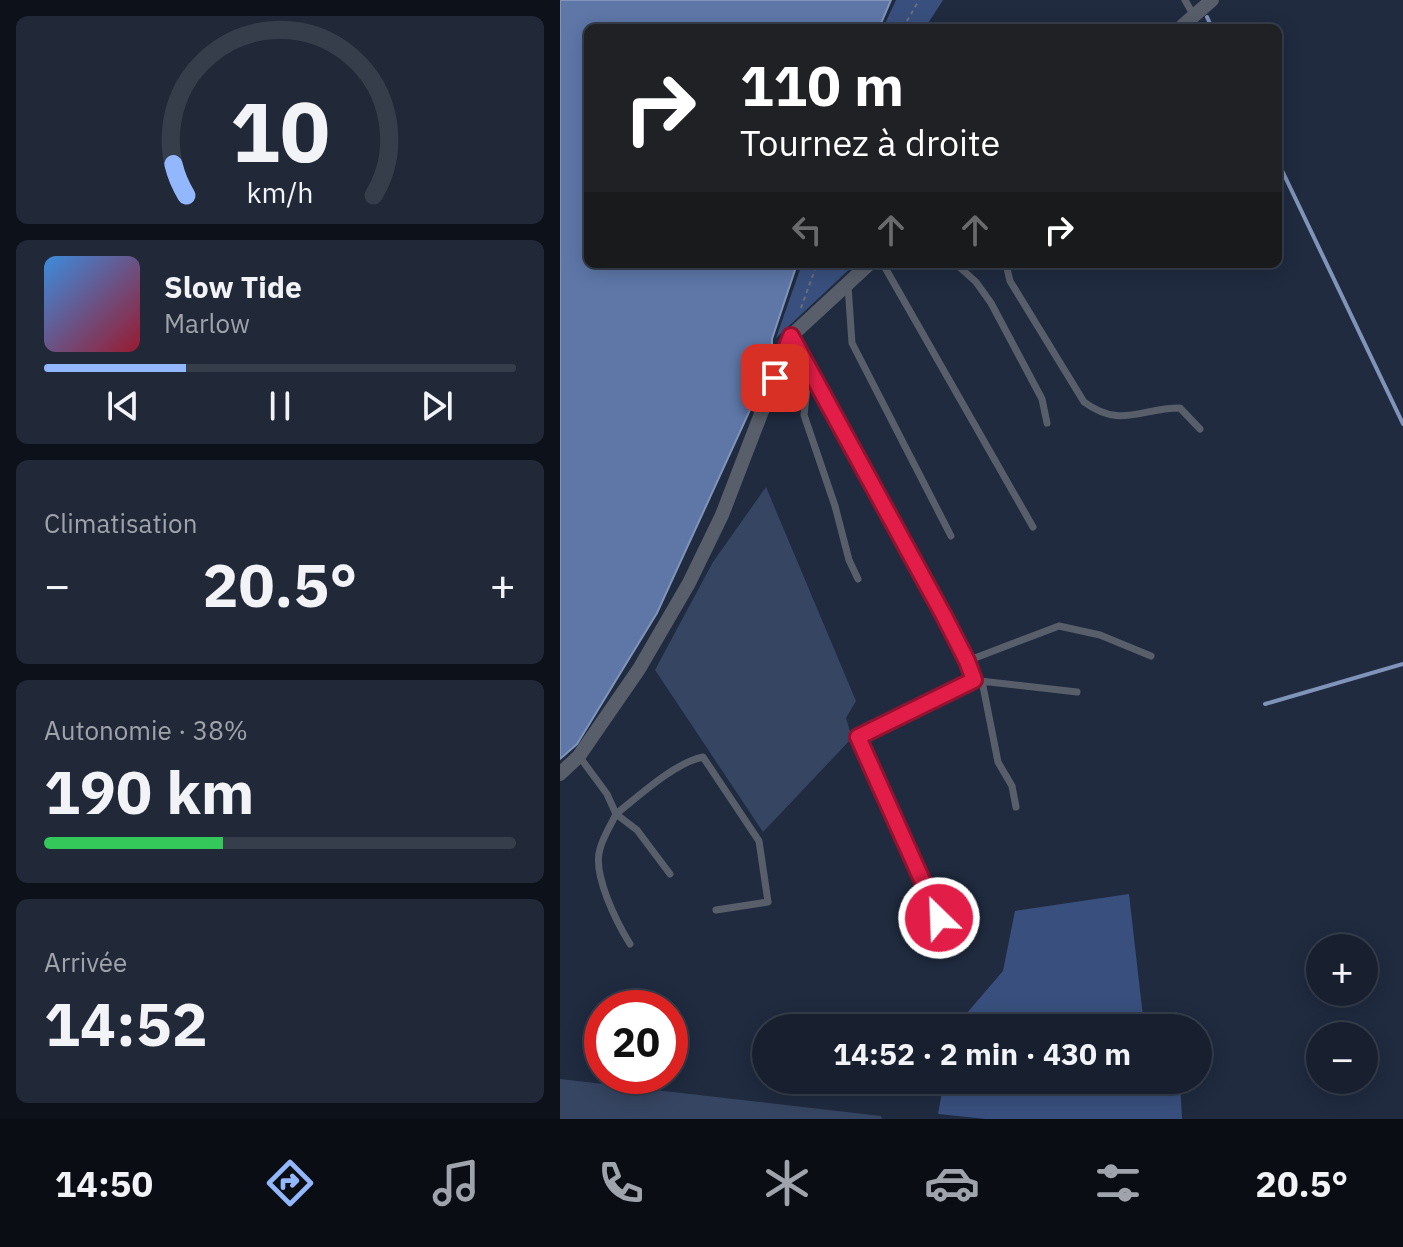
<!DOCTYPE html>
<html lang="fr">
<meta charset="utf-8">
<style>
body{margin:0;font-family:"IBM Plex Sans",sans-serif;background:#212838;color:#f1f3f6;height:100vh;display:flex;flex-direction:column;font-size:30px;white-space:nowrap}
*{box-sizing:border-box;margin:0}
p{font-size:26px;color:#9fa3ab}
.icon{flex:none;width:44px;height:44px;fill:none;stroke:currentColor;stroke-width:2;stroke-linecap:round;stroke-linejoin:round}
.map{position:relative;flex:1;overflow:hidden}
.sheet{display:flex;flex-direction:column;gap:16px;padding:16px;background:#0d121a;width:560px}
.sheet>*{flex:none}
.banner{position:absolute;left:24px;top:24px;width:698px;height:244px;border-radius:12px;box-shadow:0 4px 20px #0003,0 0 0 2px #363e4c;background:#202124;color:#fff;overflow:hidden}
.tools{position:absolute;left:746px;top:934px;display:grid;gap:16px}
.tools a{display:grid;place-items:center;width:72px;height:72px;border-radius:50%;background:#182030;box-shadow:0 4px 20px #0003,0 0 0 2px #363e4c;font-size:40px}
.speed{position:absolute;left:24px;top:990px;display:flex;gap:16px;font-size:40px;font-weight:700;text-align:center}
.speed>*{display:grid;place-content:center;width:104px;height:104px;border-radius:50%;background:#182030;box-shadow:0 4px 20px #0003,0 0 0 2px #363e4c;line-height:1}
.speed .limit{border:12px solid #d22;background:#fff;color:#111}
.pin{position:absolute;display:grid;place-items:center;width:68px;height:68px;color:#fff;margin:-34px;border-radius:16px;box-shadow:0 4px 12px #0006}
.me{position:absolute;width:88px;margin:-44px;rotate:336deg;stroke-linejoin:round;filter:drop-shadow(0 0 6px #0008)}
.turn{display:flex;align-items:center;gap:28px;height:168px;padding:0 24px;font-size:36px}
.turn .icon{width:104px;height:104px;stroke-width:2.5}
.turn b{display:block;font-size:56px;line-height:68px}
.lanes{display:flex;align-items:center;height:76px;padding:0 24px;background:#0003;justify-content:center;gap:40px;direction:ltr}
.lanes .off{opacity:.35}
.big{font-size:60px;font-weight:700;line-height:1.1}
.sheet .widget{flex:1;display:flex;flex-direction:column;justify-content:center;gap:12px;min-width:0;padding:0 28px;border-radius:12px;background:#212838}
.sheet .dial{align-items:center;gap:0}
.dial svg{height:208px;overflow:visible;fill:none;stroke:#363e4c;stroke-width:7;stroke-linecap:round;text-anchor:middle}
.dial text{fill:#f1f3f6;stroke:none}
.song{display:flex;align-items:center;gap:24px}
.cover{width:96px;height:96px;border-radius:12px;background:linear-gradient(135deg,hsl(210 70% 55%),hsl(350 70% 35%))}
.played{height:8px;border-radius:4px;background:linear-gradient(90deg,#93b7fd 30%,#363e4c 30%)}
.keys{display:flex;justify-content:space-around;direction:ltr}
.heat{display:flex;justify-content:space-between;align-items:center;font-size:44px;direction:ltr}
.charge{height:12px;border-radius:6px;background:linear-gradient(90deg,#34c759 38%,#363e4c 0)}
.trip{position:absolute;left:192px;top:1014px;width:460px;height:80px;border-radius:40px;background:#182030;box-shadow:0 4px 20px #0003,0 0 0 2px #363e4c;font-weight:700;line-height:80px;text-align:center}
.menu{display:flex;height:128px;justify-content:space-around;align-items:center;background:#0a0d13;color:#9fa3ab}
.menu .icon{width:56px;height:56px}
.menu .current{color:#93b7fd}
.menu b{font-size:36px;color:#f1f3f6}
main{display:flex;flex:1;min-height:0}
.map>svg:first-child{display:block}
.green{fill:#364562}
.forest{fill:#39507e}
.water{fill:#5e77a7;stroke:#8094b9;stroke-width:2}
.lines{fill:none;stroke-linecap:round;stroke-linejoin:round}
.stream{stroke:#8094b9;stroke-width:4}
.path{stroke:#667082;stroke-width:2;stroke-dasharray:4 4;stroke-linecap:butt}
.service{stroke:#595f6a;stroke-width:7}
.minor{stroke:#595f6a;stroke-width:14}
.route-casing{stroke:#92132f;stroke-width:20}
.route{stroke:#e11d48;stroke-width:14}
</style>
<main>
<section class="sheet">
<div class="widget dial"><svg viewBox="0 0 100 80">
<path d="M14 69A42 42 0 1 1 86 69"/>
<path d="M14 69A42 42 0 0 1 9 57" stroke="#93b7fd"/>
<text x="50" y="56" font-size="32" font-weight="700">10</text>
<text x="50" y="72" font-size="11">km/h</text>
</svg></div>
<div class="widget">
<div class="song"><i class="cover"></i><div><b>Slow Tide</b><p>Marlow</p></div></div>
<div class="played"></div>
<div class="keys"><svg class="icon" aria-label="previous" viewBox="0 0 24 24"><path d="M18 5L8 12l10 7zM5 5v14"/></svg><svg class="icon" aria-label="pause" viewBox="0 0 24 24"><path d="M8 5v14M16 5v14"/></svg><svg class="icon" aria-label="next" viewBox="0 0 24 24"><path d="M6 5l10 7-10 7zM19 5v14"/></svg></div>
</div>
<div class="widget"><p>Climatisation</p>
<div class="heat"><a>−</a><b class="big">20.5°</b><a>+</a></div>
</div>
<div class="widget"><p>Autonomie · 38%</p><b class="big">190 km</b><div class="charge"></div></div>
<div class="widget"><p>Arrivée</p><b class="big">14:52</b></div>
</section>
<div class="map">
<svg width="843" height="1119" viewBox="0 0 843 1119">
<rect width="100%" height="100%" fill="#202b40"/>
<path class="green" d="M206,487L296,701L286,718L292,738L203,832L95,670L153,562Z
M0,1079L321,1116L322,1119H0Z"/>
<path class="forest" d="M336,0H383L365,28H323Z
M242,264H295L216,338Z
M569,894L583,1017L617,1012V1028H394L443,971L455,911Z
M384,1080H620L622,1119H426L378,1114Z"/>
<path class="water" d="M0,0H331L319,28H28V264H237L212,339V362L97,613L17,744L0,759Z"/>
<g class="lines">
<path class="stream" d="M647,17L652,28
M718,162L843,424
M705,704L843,664"/>
<path class="path" d="M343,28L359,0
M241,308L257,264"/>
<path class="service" d="M625,0L634,16
M323,264L473,527
M396,264L416,282L431,303L482,399L487,423
M446,264L450,281L524,402C561,429 580,408 620,408L640,429
M288,286L292,343L391,536
M233,339L249,370L244,415L275,506L289,560L298,579
M249,370L384,616L407,661L414,680L298,737L390,944
M407,661L499,626L540,635L591,656
M420,681L517,692
M422,681L438,762L452,786L456,807
M19,756L47,794L56,814C51,825 43,837 40,849C32,874 57,923 70,944
M110,874L77,830L56,814C79,796 114,763 143,757L199,841L208,902L156,910"/>
<path class="minor" d="M620,28L652,0
M0,774L19,756L79,669L129,583L162,515L231,336L309,264"/>
</g>
<g class="lines">
<g class="route-casing">
<path id="route" d="M215,378L231,336L384,616L407,661L414,680L298,737L379,918"/>
</g>
<use href="#route" class="route"/>
</g>
</svg>
<div class="tools">
<a>+</a>
<a>−</a>
</div>
<div class="speed"><div class="limit">20</div></div>
<div class="pin" style="left:215px;top:378px;background:#d93025"><svg class="icon" aria-label="arrive" viewBox="0 0 24 24"><path d="M6 21V4h12l-3 4 3 4H6"/></svg></div>
<svg class="me" style="left:379px;top:918px" viewBox="-20 -20 40 40"><circle r="17" fill="#e11d48" stroke="#fff" stroke-width="3"/><path d="M0-11L8 9 0 5-8 9z" fill="#fff"/></svg>
<div class="trip">14:52 · 2 min · 430 m</div>
<div class="banner">
<div class="turn"><svg class="icon" aria-label="right" viewBox="0 0 24 24"><path d="M7 20v-9h11M14 6l5 5-5 5"/></svg><div><b>110 m</b>Tournez à droite</div></div>
<div class="lanes"><svg class="icon off" aria-label="left" viewBox="0 0 24 24"><path d="M17 20v-9H6M10 6l-5 5 5 5"/></svg><svg class="icon off" aria-label="ahead" viewBox="0 0 24 24"><path d="M12 20V5M6 11l6-6 6 6"/></svg><svg class="icon off" aria-label="ahead" viewBox="0 0 24 24"><path d="M12 20V5M6 11l6-6 6 6"/></svg><svg class="icon" aria-label="right" viewBox="0 0 24 24"><path d="M7 20v-9h11M14 6l5 5-5 5"/></svg></div>
</div>
</div>
</main>
<nav class="menu">
<b>14:50</b>
<svg class="icon current" aria-label="directions" viewBox="0 0 24 24"><path d="M12 3l9 9-9 9-9-9zM9 14v-3h6M13 9l2 2-2 2"/></svg>
<svg class="icon" aria-label="music" viewBox="0 0 24 24"><path d="M9 18V5l10-2v13"/><circle cx="6" cy="18" r="3"/><circle cx="16" cy="16" r="3"/></svg>
<svg class="icon" aria-label="phone" viewBox="0 0 24 24"><path d="M5 4h4l2 5-3 2q2 4 5 5l2-3 5 2v4C11 20 4 13 5 4z"/></svg>
<svg class="icon" aria-label="climate" viewBox="0 0 24 24"><path d="M12 3v18M4 7l16 10M4 17L20 7"/></svg>
<svg class="icon" aria-label="car" viewBox="0 0 24 24"><path d="M5 17H2v-5l4-1 3-4h7l3 4 3 1v5h-3M9 17h6M6 11h13"/><circle cx="7" cy="17" r="2"/><circle cx="17" cy="17" r="2"/></svg>
<svg class="icon" aria-label="filters" viewBox="0 0 24 24"><path d="M4 7h16M4 17h16"/><circle cx="9" cy="7" r="2"/><circle cx="15" cy="17" r="2"/></svg>
<b>20.5°</b>
</nav>
